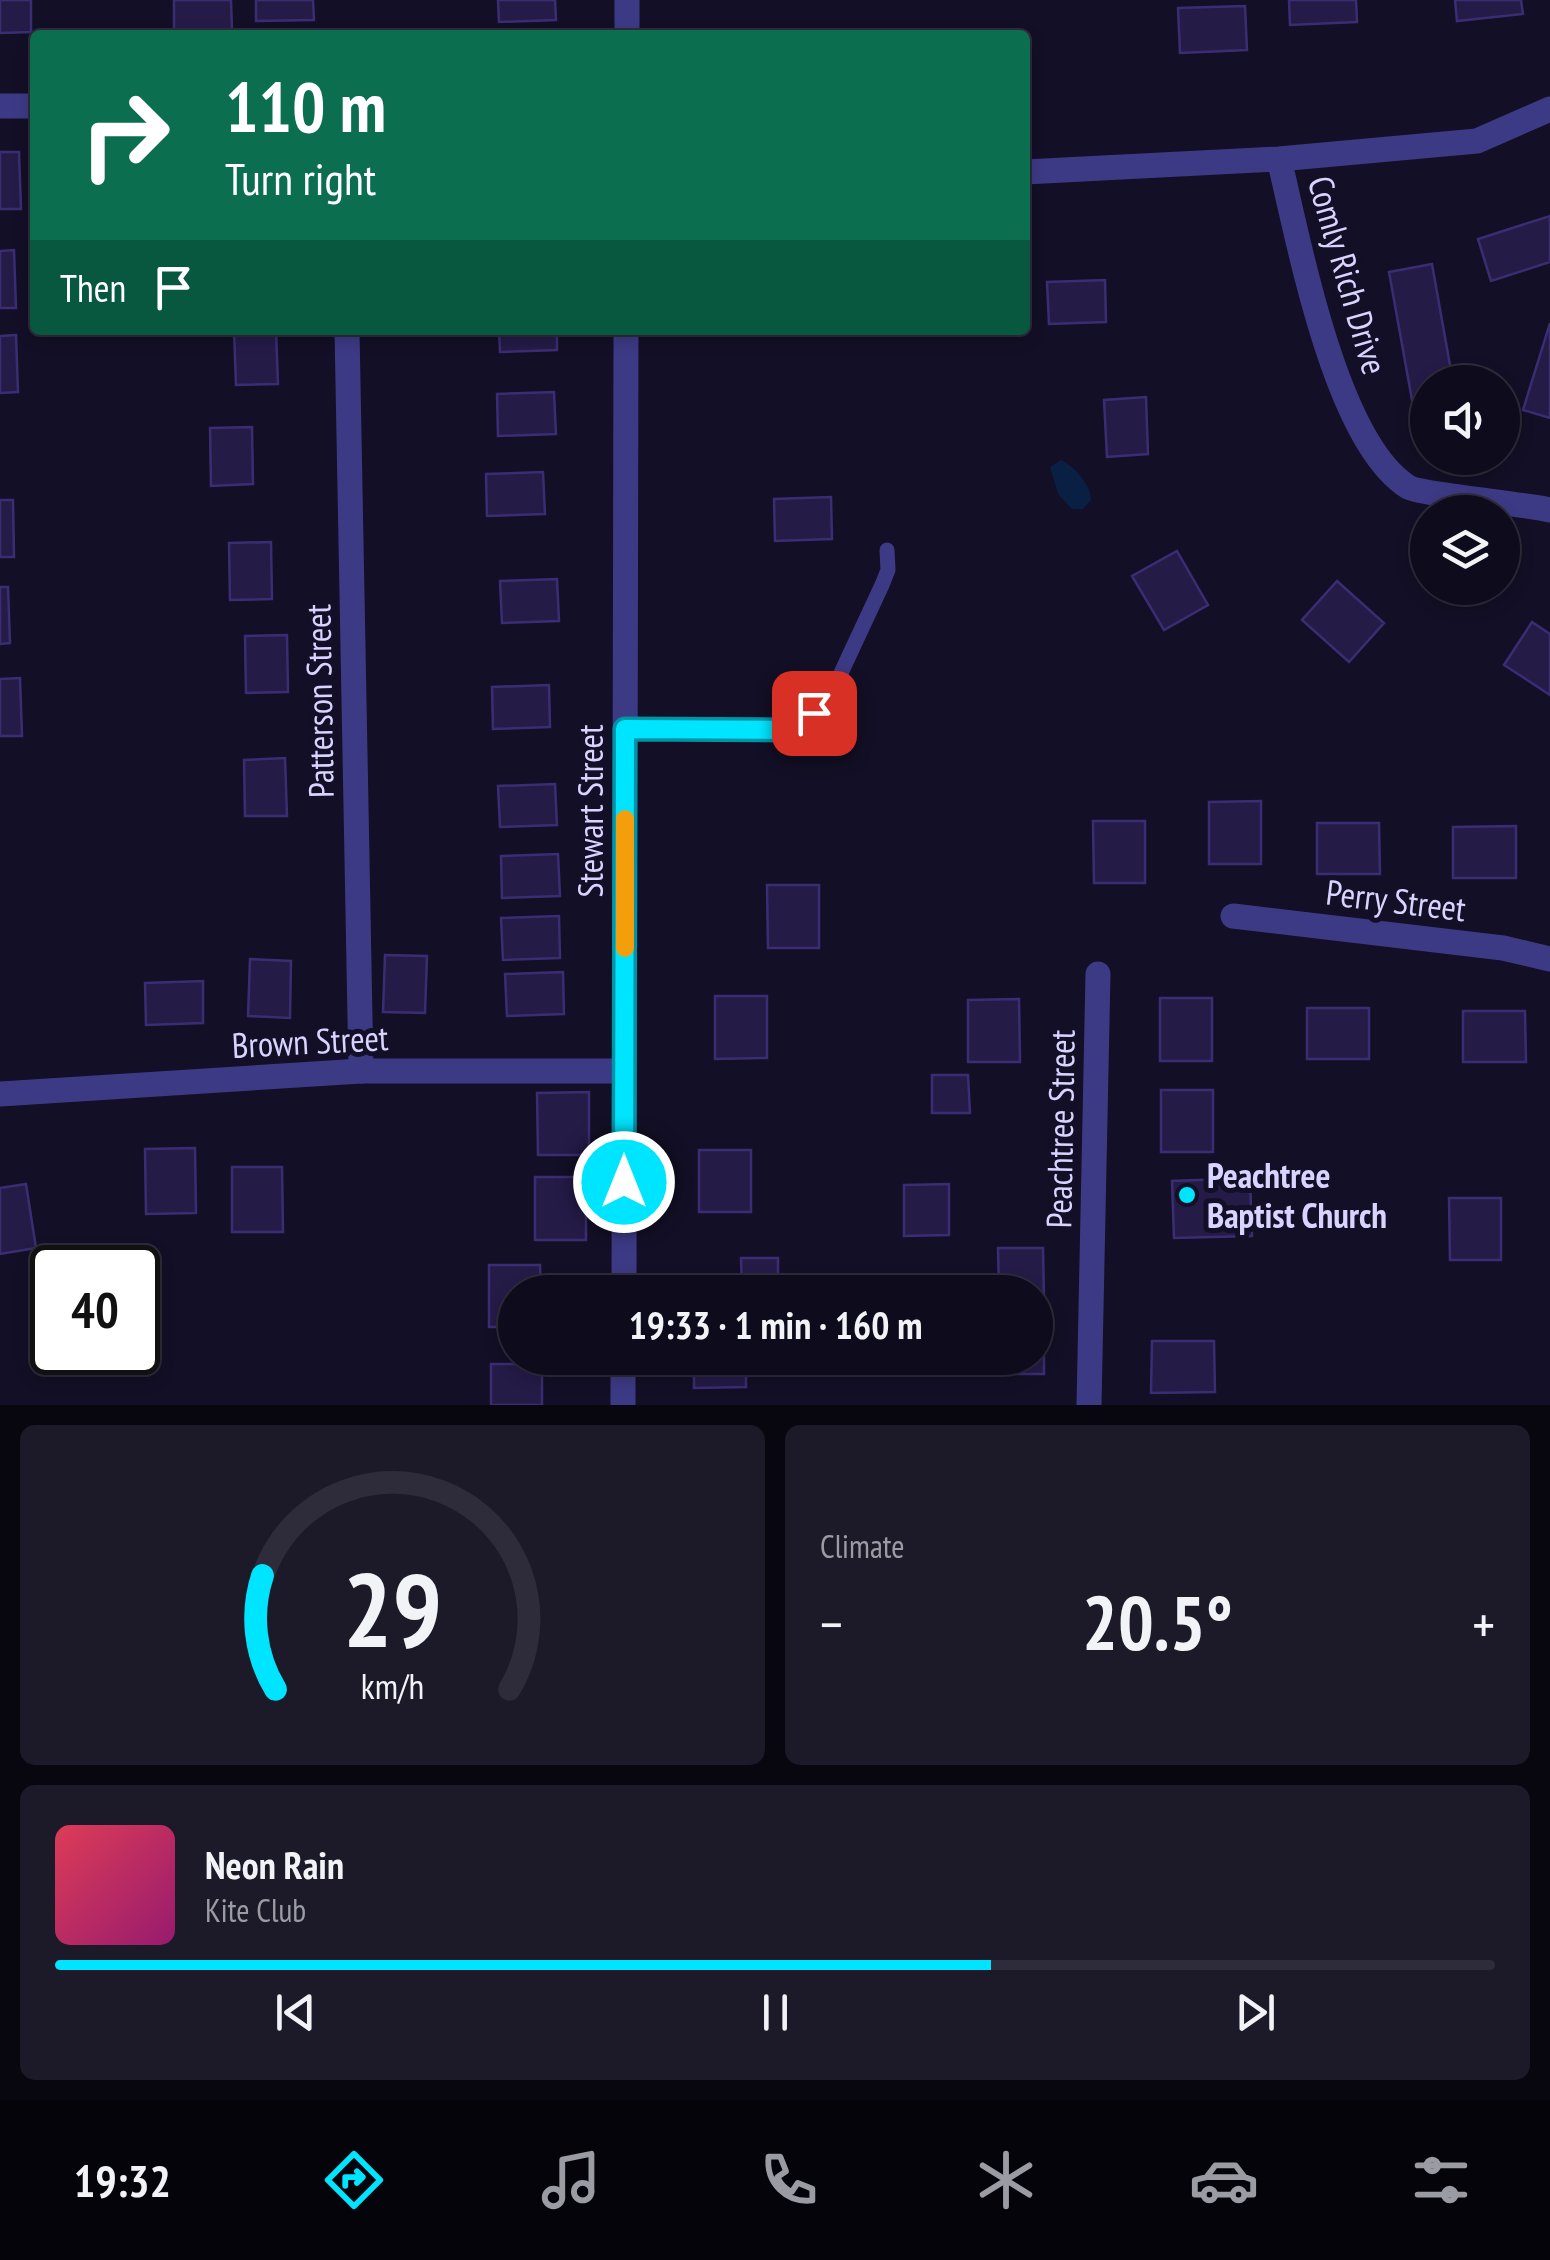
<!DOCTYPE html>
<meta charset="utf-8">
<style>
body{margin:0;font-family:"PT Sans Narrow",sans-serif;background:#1c1929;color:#f1f3f6;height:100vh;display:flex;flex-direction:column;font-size:38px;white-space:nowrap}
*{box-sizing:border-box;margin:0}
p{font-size:32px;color:#9b9ba3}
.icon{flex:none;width:55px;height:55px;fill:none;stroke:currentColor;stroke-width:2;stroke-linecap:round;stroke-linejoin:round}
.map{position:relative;height:1405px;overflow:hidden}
.drawer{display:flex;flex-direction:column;gap:20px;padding:20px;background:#08060f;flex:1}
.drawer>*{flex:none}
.top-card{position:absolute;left:30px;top:30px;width:1000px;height:305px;border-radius:10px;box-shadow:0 5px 15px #0003,0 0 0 2px #2e2b3b;background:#0b6e4f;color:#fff;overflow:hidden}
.tools{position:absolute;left:1410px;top:365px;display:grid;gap:20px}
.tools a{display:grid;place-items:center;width:110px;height:110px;border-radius:50%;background:#0e0b1c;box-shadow:0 5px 15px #0003,0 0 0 2px #2e2b3b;font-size:50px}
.speed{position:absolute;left:30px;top:1245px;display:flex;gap:20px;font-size:50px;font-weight:700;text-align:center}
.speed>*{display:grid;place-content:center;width:130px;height:130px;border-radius:50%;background:#0e0b1c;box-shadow:0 5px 15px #0003,0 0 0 2px #2e2b3b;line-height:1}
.speed .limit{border:5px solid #111;border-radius:15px;background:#fff;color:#111}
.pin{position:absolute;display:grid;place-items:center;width:85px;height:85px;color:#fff;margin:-42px;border-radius:20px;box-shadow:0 5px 15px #0006}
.me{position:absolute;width:110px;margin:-55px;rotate:0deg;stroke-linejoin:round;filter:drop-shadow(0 0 8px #0008)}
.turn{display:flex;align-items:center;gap:35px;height:210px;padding:0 30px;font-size:45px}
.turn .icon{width:130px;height:130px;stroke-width:2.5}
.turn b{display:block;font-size:70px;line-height:85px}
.then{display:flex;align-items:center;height:95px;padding:0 30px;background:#0003;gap:20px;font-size:38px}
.big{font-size:75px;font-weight:700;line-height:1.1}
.drawer .widget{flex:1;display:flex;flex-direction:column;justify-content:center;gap:15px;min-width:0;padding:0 35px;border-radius:15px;background:#1c1929}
.drawer .dial{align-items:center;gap:0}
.dial svg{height:260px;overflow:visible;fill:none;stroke:#2e2b3b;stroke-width:7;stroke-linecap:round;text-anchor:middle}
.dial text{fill:#f1f3f6;stroke:none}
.song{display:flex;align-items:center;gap:30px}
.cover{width:120px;height:120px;border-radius:15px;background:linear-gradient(135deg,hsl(350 70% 55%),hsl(320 70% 35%))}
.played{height:10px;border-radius:5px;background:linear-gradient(90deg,#00e5ff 65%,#2e2b3b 65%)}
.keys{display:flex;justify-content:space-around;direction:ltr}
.heat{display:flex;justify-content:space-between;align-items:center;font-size:55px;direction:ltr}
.drawer .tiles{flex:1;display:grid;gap:20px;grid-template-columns:1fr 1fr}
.widget:last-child{grid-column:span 2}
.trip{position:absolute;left:498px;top:1275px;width:555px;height:100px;border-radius:50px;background:#0e0b1c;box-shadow:0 5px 15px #0003,0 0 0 2px #2e2b3b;font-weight:700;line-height:100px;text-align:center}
.menu{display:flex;height:160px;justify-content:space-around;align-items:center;background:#06040b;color:#9b9ba3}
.menu .icon{width:70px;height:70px}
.menu .current{color:#00e5ff}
.menu b{font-size:45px;color:#f1f3f6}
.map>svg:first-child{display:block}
.water{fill:#0a1f44}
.building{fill:#241b47;stroke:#3b2d73;stroke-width:2.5}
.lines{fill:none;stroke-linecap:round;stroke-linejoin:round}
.service{stroke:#3d3a85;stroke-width:15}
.minor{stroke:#3d3a85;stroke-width:25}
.tertiary{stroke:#3d3a85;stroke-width:25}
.route-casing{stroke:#0095a6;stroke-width:25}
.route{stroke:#00e5ff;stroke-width:18}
.slow{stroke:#f59e0b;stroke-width:18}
.poi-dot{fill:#00e5ff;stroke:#130f26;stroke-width:4}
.labels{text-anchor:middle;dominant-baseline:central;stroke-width:10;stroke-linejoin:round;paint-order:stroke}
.street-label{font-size:35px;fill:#d9d4ff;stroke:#130f26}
.poi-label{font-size:35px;font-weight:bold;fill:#d9d4ff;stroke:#130f26;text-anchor:start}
</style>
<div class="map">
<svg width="1550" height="1405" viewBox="0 0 1550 1405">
<rect width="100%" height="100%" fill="#130f26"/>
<path class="water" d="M1061,460C1074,466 1091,485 1091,500L1083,509H1072L1058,494L1050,467Z"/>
<path class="building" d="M0,0H31V32L0,33Z
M174,0H231L232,30L174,31Z
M256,0H313L314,20L256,21Z
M498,0H555L556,20L499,22Z
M1289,0H1356L1357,22L1290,25Z
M1455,0H1521L1523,14L1457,21Z
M1245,6L1247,50L1180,53L1178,8Z
M0,152H19L21,209H0Z
M1550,216V262L1491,281L1478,239Z
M14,250L16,308H0V251Z
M1432,264L1453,382H1428V397L1412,400L1389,272Z
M1105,280L1106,322L1049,324L1047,282Z
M1550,323V418L1523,410Z
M234,330H276L278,384L236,385Z
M499,330H557V350L500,352Z
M16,335L18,392L0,393V336Z
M554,392L556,434L498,436L497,394Z
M1146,397L1148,454L1107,457L1104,400Z
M252,427L253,484L211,486L210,428Z
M543,472L545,514L487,516L486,474Z
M831,497L832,539L775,541L774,499Z
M0,500H13L14,557H0Z
M271,542L272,599L230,600L229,543Z
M1177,551L1208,605L1164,630L1132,576Z
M557,579L559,621L502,623L500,581Z
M1337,581L1384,623L1349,662L1302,620Z
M0,587H8L10,643L0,644Z
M1532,622L1550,634V695L1504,665Z
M287,635L288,692L246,693L245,636Z
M20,678L22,736H0V679Z
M549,685L550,727L493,729L492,687Z
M285,758L287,816H245L244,760Z
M555,784L557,825L500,827L498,786Z
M1261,801V864H1209V802Z
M1093,821H1145V883H1094Z
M1317,823H1379L1380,874H1317Z
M1516,826V878H1453V827Z
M558,854L560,896L502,898L501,856Z
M767,885H819V948H768Z
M559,916L560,958L503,960L501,918Z
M385,955L427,956L425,1013L383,1012Z
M250,959L291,961L290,1018L248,1016Z
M563,972L564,1014L507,1016L505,974Z
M203,981V1023L146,1025L145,983Z
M715,996H767V1058L715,1059Z
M1160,998H1212V1061H1160Z
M1019,999L1020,1062H968V1000Z
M1307,1008H1369V1059H1307Z
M1463,1011H1525L1526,1062H1463Z
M932,1075H968L970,1113H932Z
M1161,1090H1213V1152H1161Z
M589,1092V1155H538L537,1093Z
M195,1148L196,1213L146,1214L145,1149Z
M699,1150H751V1212H699Z
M232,1167H282L283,1232H232Z
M535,1177H586V1240H535Z
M1250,1178L1252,1236L1174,1238L1172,1181Z
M26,1184L36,1248L0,1254V1188Z
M949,1184V1235L904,1236V1185Z
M1449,1198H1501V1260H1450Z
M998,1248H1043L1044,1299H1035V1292H999Z
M741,1258H778V1292H742Z
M489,1265H540L541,1292H515V1327H489Z
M1035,1323H1044V1374H999V1358H1035Z
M1152,1341H1214L1215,1392L1151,1393Z
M694,1358H746V1387L694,1388Z
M491,1364H542V1405H491Z"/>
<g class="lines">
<path class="service" d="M625,729L786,730L813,713L834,688L882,585L888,570L887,550"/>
<path class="minor" d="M0,106H35
M1279,159C1299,241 1335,441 1408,487C1419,494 1525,504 1550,510
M1025,172L1279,159L1477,141L1550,109
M347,330L361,1071
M1233,916L1503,948L1550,959
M1089,1405L1098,974"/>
<path class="tertiary" d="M627,35V0
M0,1094L361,1071H624
M624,1292L626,330
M623,1405V1358"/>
</g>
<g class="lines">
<g class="route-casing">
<path id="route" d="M624,1182L625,729L786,730L814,713"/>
</g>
<use href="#route" class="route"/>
<path class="slow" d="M625,948V819"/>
</g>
<circle class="poi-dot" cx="1187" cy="1195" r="10"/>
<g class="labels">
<g class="street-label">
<text transform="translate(1348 275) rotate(74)">Comly Rich Drive</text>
<text transform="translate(319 701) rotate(-91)">Patterson Street</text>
<text transform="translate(590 811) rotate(-90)">Stewart Street</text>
<text transform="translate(1396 900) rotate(7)">Perry Street</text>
<text transform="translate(310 1041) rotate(-3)">Brown Street</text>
<text transform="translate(1060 1129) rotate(-89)">Peachtree Street</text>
</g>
<g class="poi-label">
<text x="1207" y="1175">Peachtree<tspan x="1207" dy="40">Baptist Church</tspan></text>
</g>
</g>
</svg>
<div class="tools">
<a><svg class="icon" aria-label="sound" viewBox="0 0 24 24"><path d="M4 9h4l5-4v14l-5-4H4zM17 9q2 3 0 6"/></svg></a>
<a><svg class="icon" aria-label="layers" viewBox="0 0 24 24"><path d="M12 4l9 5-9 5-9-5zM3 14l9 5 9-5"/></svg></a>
</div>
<div class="speed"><div class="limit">40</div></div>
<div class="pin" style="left:814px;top:713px;background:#d93025"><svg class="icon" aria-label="arrive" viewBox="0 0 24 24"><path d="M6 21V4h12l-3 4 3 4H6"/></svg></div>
<svg class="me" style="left:624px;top:1182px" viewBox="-20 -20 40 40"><circle r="17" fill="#00e5ff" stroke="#fff" stroke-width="3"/><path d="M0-11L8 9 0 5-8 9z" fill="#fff"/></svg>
<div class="trip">19:33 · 1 min · 160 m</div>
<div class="top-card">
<div class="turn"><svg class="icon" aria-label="right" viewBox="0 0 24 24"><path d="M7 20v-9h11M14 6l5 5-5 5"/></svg><div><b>110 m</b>Turn right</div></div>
<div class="then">Then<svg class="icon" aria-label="arrive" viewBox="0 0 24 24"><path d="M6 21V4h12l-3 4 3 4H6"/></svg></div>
</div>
</div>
<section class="drawer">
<div class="tiles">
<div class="widget dial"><svg viewBox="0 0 100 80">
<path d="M14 69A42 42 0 1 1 86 69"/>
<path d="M14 69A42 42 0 0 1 10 34" stroke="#00e5ff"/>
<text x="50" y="56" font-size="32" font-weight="700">29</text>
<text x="50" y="72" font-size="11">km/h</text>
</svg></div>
<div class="widget"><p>Climate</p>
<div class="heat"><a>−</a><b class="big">20.5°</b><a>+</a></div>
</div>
<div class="widget">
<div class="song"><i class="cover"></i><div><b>Neon Rain</b><p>Kite Club</p></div></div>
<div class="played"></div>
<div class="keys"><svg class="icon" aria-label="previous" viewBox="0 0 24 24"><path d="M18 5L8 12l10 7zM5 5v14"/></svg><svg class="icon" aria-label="pause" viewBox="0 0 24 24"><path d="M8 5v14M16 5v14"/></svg><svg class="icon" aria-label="next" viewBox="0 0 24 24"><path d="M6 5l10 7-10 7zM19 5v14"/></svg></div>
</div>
</div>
</section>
<nav class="menu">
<b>19:32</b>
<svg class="icon current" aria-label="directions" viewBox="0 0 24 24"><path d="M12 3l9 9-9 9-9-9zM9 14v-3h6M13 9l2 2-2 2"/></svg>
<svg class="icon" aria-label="music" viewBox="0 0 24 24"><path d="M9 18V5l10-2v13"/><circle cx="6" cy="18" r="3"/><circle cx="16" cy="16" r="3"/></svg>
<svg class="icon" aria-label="phone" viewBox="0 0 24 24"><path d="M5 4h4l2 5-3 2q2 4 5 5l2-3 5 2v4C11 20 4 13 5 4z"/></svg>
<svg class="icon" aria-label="climate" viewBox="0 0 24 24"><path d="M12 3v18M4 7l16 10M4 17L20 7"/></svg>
<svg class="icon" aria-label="car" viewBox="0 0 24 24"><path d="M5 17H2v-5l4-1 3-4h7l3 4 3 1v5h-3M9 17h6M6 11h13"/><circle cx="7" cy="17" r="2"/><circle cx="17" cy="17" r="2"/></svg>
<svg class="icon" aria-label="filters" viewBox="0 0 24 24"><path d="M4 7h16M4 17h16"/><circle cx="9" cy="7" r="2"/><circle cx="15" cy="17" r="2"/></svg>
</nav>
